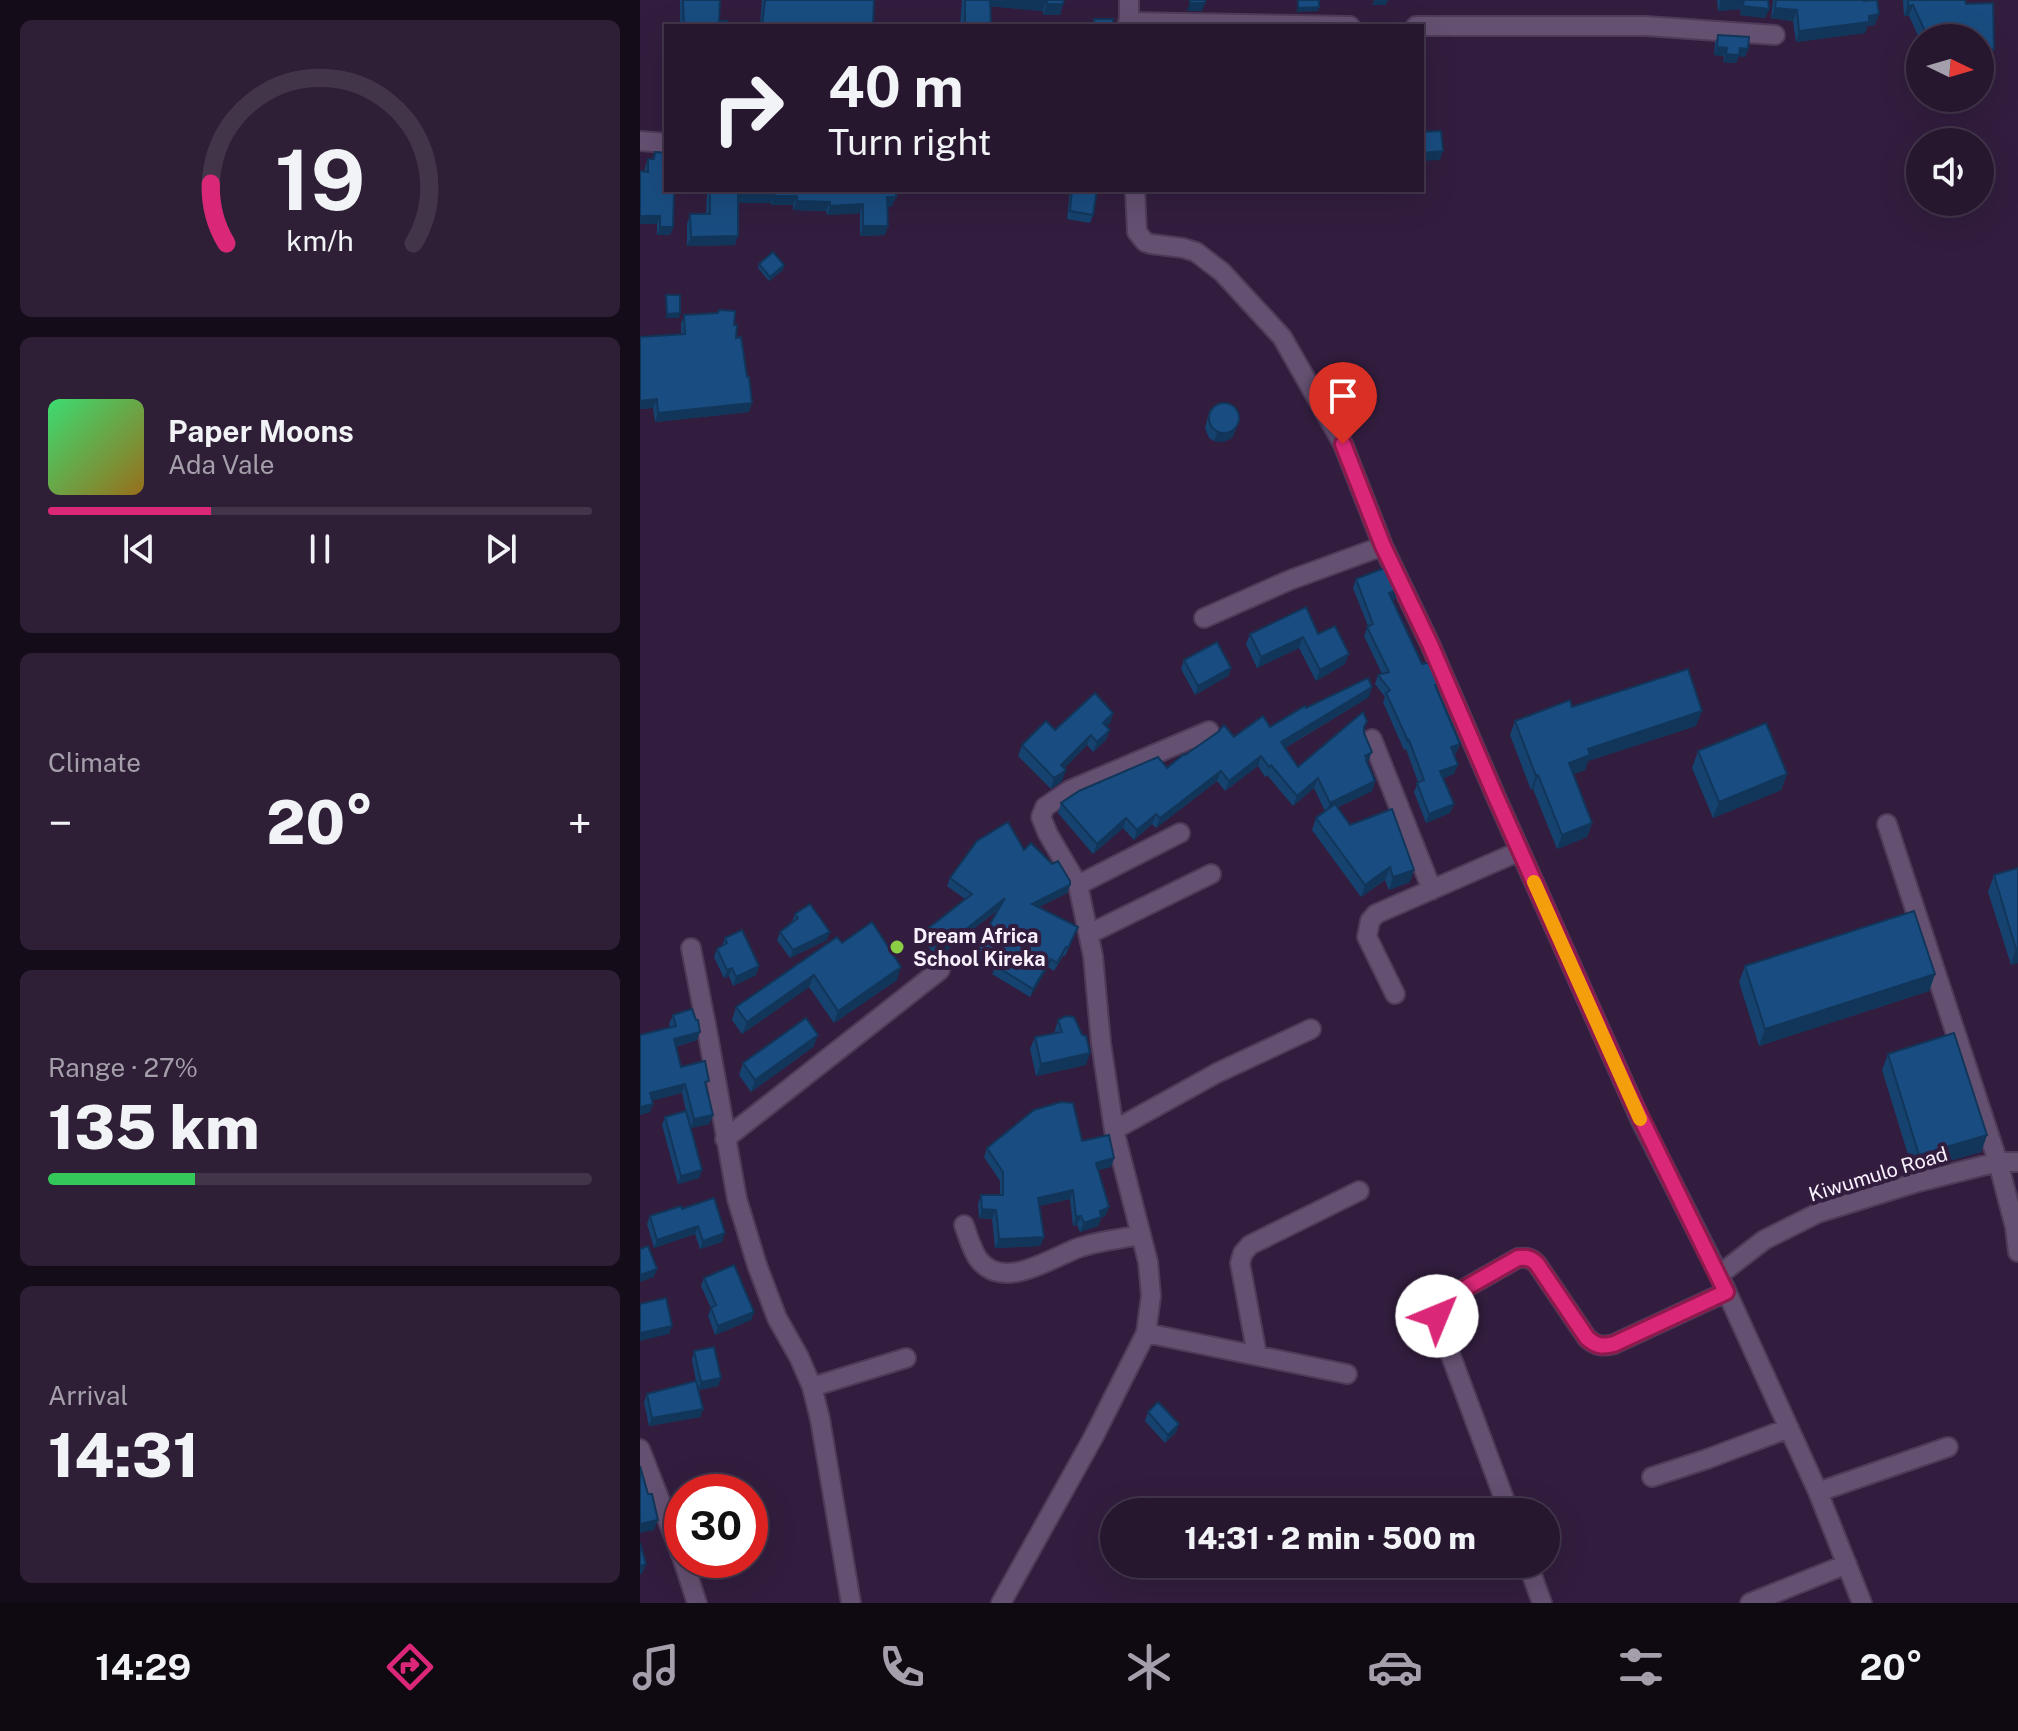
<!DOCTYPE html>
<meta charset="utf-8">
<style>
body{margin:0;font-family:"Public Sans",sans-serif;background:#2e1f36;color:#f1f3f6;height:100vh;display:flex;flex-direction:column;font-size:30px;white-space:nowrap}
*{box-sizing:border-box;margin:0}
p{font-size:26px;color:#a49faa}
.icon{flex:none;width:44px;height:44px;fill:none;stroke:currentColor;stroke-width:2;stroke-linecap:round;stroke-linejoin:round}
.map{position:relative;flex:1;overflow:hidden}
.panel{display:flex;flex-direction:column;gap:20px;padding:20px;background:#150c19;width:640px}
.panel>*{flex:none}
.hud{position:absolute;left:24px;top:24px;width:760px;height:168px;border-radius:0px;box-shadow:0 8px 32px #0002,0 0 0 2px #42354a;background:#26162e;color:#f1f3f6;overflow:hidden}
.needle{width:52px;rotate:95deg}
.buttons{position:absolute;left:1266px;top:24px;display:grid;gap:16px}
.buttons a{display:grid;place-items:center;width:88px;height:88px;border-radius:50%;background:#26162e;box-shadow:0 8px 32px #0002,0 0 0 2px #42354a;font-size:40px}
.speed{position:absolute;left:24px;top:1474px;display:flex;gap:16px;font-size:40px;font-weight:700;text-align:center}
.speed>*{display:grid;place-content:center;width:104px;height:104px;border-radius:50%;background:#26162e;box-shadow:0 8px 32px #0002,0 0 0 2px #42354a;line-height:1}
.speed .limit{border:12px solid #d22;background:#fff;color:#111}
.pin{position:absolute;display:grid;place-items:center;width:68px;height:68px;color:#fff;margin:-82px -34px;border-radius:50% 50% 50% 0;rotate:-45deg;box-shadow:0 0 8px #0007}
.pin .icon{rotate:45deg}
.me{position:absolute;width:88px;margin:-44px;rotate:45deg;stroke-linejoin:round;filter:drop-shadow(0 0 6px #0008)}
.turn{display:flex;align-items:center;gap:28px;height:168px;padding:0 32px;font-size:36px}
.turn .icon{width:104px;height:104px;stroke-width:2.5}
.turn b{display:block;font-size:56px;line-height:68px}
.big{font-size:60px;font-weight:800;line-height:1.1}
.panel .card{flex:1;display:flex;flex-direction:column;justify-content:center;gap:12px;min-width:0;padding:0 28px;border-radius:12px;background:#2e1f36}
.panel .dial{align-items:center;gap:0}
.dial svg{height:208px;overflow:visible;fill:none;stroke:#42354a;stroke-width:7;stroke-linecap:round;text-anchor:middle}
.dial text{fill:#f1f3f6;stroke:none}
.song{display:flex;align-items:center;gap:24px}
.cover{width:96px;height:96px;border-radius:12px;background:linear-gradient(135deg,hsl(140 70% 55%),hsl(40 70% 35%))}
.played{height:8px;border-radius:4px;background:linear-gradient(90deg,#db2777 30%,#42354a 30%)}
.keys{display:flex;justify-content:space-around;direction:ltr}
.heat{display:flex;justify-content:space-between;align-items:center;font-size:44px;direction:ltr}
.charge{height:12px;border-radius:6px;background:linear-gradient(90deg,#34c759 27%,#42354a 0)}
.trip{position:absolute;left:460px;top:1498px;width:460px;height:80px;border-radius:40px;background:#26162e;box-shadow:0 8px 32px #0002,0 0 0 2px #42354a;font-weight:800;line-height:80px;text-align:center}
.dock{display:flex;height:128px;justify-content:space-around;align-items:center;background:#0f0912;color:#a49faa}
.dock .icon{width:56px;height:56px}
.dock .selected{color:#db2777}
.dock b{font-size:36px;color:#f1f3f6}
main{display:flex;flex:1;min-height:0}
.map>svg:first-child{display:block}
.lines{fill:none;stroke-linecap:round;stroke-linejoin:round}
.street-casing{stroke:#4e3b59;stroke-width:22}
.street{stroke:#645071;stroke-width:18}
.wall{fill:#16426f}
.shaded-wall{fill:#12365a}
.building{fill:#194d81;stroke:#12365a;stroke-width:2}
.route-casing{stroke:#8e194d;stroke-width:20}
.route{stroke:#db2777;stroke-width:14}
.slow{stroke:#f59e0b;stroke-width:14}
.poi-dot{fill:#8bce46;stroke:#321d3e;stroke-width:3}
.labels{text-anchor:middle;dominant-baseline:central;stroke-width:8;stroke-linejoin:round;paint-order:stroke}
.poi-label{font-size:20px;font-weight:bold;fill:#f9f1fe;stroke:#321d3e;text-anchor:start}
.street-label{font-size:20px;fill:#f9f1fe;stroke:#321d3e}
</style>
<main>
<section class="panel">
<div class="card dial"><svg viewBox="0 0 100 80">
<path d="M14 69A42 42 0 1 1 86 69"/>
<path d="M14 69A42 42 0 0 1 8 46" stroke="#db2777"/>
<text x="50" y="56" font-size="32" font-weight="700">19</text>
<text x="50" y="72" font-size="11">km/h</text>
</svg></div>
<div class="card">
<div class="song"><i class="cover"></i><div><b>Paper Moons</b><p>Ada Vale</p></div></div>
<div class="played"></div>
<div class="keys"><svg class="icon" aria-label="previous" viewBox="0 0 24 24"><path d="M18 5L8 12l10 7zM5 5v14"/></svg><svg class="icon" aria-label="pause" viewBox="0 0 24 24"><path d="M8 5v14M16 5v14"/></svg><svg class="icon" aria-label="next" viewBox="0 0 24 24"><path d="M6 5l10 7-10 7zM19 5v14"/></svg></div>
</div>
<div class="card"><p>Climate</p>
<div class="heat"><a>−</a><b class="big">20°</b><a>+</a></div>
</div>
<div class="card"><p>Range · 27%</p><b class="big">135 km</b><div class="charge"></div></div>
<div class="card"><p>Arrival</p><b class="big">14:31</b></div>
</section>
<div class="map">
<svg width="1378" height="1603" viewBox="0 0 1378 1603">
<rect width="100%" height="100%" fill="#321d3e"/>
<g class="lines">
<g class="street-casing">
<path id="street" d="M488,22L710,26
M489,26V0
M776,26H1006L1135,35
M0,141L26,143
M495,190L497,232L505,242L511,244L543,248L556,252L582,272L642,337L703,444L743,546L790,644L856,797L1001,1121L1079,1275L1178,1492L1222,1603
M564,618L650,580L743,546
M732,739L792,890
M1247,824L1358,1162L1375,1227L1378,1252
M438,885L540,833
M449,934L571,874
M51,948L68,1035L97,1199L117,1265L137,1318L159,1357L172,1387L180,1419L211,1603
M755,994L727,937L730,921L736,914L880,851
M474,1130L577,1073L671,1029
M85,1139L300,970
M324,1225C328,1236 332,1251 339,1260C364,1291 411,1258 438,1248C457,1241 480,1239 500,1235
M1079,1275L1124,1240L1178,1213L1278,1182L1358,1162H1378
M506,1333L707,1374
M617,1355L600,1263L603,1253L610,1245L719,1191
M172,1387L266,1358
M0,1449L42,1557
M1012,1477L1067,1459L1149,1428
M1178,1492L1308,1447
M869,1512L798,1321C796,1311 800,1305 808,1298L878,1258C887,1257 891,1258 897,1264L947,1338C956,1346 962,1347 974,1344L1086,1292
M43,1560L57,1603
M888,1564L902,1603
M361,1603L453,1438L506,1333L511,1296L508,1262L474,1130L461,1043L453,956L438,885L408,834L401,817L405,807L430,790L569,731
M1110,1603L1207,1564"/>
</g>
<use href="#street" class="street"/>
</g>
<path class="wall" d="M40,0H80L79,21L87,26H40Z
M122,0H234L233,26H120Z
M322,0H424L420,15H403V11L350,6L351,26H320Z
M1077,0H1128L1129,9L1125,18L1100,15L1101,9L1078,11Z
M1133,0H1224L1235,25L1227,26L1225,33L1156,42L1153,21L1131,18Z
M1263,0H1325L1326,4L1350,59L1340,38H1280V40L1269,16H1264Z
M1078,35L1108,49L1105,57L1099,56L1096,63L1083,62L1084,56L1074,55L1075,43Z
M15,152L38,192H34L33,227L30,235H17V224H0L5,167L8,159H12Z
M67,190H256V197L252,206L248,207L245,235L220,236V213L187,215L186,211L153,210V205H131V203H98L95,245L47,246V224L50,214H66Z
M430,190H457L453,215L450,223L427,219Z
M119,264L144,265L143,270L129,281L118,268Z
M79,310L94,325L109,412L15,422L13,408L0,409L41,334V324L44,315L77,313Z
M570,409L596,429L592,438L583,442L574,441L569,438L565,428Z
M716,579L758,590L755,599L752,600L782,664L798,684L797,689L820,744L816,753L814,754V774L803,778L814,804L810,813L786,823L774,792L778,782L766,749L764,750L743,702L745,697L735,684L738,675L742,674L724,636L728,626L713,588Z
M610,634H678L705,664L676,681L659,648L617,668L606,644Z
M544,660L591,668L588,676L555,695L541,669Z
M729,697L645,748L658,767L727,721L724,729L728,762L727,763L735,781L732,791L698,807L710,825L770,882L749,890L745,880L721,897L672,830L676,818L685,811L674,788L653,806L627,775L625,777L618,766L585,791L577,781L516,828L512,824L494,840L483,828L453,854L418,813L421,803L527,768L545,755L594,737L630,727L666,708Z
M932,707L1056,726L948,761L945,770L933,774L952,823L947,837L917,849L893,789L891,790L870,735L875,721Z
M473,713L470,723L466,726V740L453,752L447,745L424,768L422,781L411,789L378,756L382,745L415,730Z
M1058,751L1147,774L1141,790L1073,818L1052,768Z
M384,850L430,885L427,893L399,907L438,927L425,956H423L414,971L408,967L390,997L352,974L354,971L332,958L335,950L359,909L297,958L282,939L285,931L325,899L307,886L310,878Z
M1378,868V963L1371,965L1348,892L1354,875Z
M155,914L187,940L150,958L137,940L140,932L152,922Z
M85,938L119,966L116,975L93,986L89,976L84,978L74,957L77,949L82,946Z
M202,943L257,980L194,1023L169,987L102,1034L92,1020L96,1007Z
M1105,966L1295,974L1289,991L1119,1046L1099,982Z
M33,1015L57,1040L36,1047L41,1067L66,1088L73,1115L69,1124L51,1128L62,1170L59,1178L38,1184L22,1125L25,1117L48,1120L42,1093L12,1100L10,1112L0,1115V1035L30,1027L29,1024Z
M418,1020L446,1065L396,1076L390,1049L395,1037L414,1034Z
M178,1035L173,1047L111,1092L99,1075L103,1063Z
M1248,1054L1347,1135L1341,1152L1273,1171L1242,1070Z
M442,1141L474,1158L471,1167L458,1170L469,1207L465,1216L461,1218L458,1226L440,1232L437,1225L433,1226L430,1199L399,1206L404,1237L400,1246L355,1248L352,1219L339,1218L338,1204L341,1195H360V1181L344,1157L347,1148Z
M42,1209L82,1242L60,1249L55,1234L14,1248L7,1224L10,1216Z
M64,1278L114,1312L111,1320L75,1335L68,1316L71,1308L61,1286Z
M54,1351L81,1378L78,1386L59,1390L63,1409L60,1417L9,1426L4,1402L7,1394L56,1381L52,1360Z
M508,1412L539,1424L536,1432L525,1443L505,1421Z
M503,1564H531L513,1577Z"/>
<path class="shaded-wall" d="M348,0H407L403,11L346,6Z
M734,0H748L746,5H732Z
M1104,0L1101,9L1078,11L1081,2Z
M550,3H565L562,11H547Z
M407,4H423L420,15H403Z
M1273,5L1269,16H1264L1268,6Z
M1103,6L1129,9L1125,18L1100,15Z
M679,7L678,11L656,12L658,8Z
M1135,8L1157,10L1153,21L1131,18Z
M1239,14L1235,25L1227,26L1225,33L1156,42L1159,31Z
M1077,47L1087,48L1084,56L1074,55Z
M1100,48L1108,49L1105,57L1099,56L1096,63L1083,62L1086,54Z
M1340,49H1354L1350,59L1340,60Z
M803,151L800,160L782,161V153Z
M98,194H135L131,203H94Z
M135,196H157L153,205H131Z
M247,197H256L252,206L244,207Z
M157,201L190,202L186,211L153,210Z
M223,204L220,213L187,215L190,206Z
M0,216H20L17,224H0Z
M223,226H248L245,235L220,236Z
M20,227H33L30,235H17Z
M98,236L95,245L47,246L51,237Z
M144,265L143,270L129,281L130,277Z
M40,313L39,318H25L27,314Z
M17,399L13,408L0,409V401Z
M112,403L109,412L15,422L18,413Z
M599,421L592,438L583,442L574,441L577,433Z
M758,590L755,599L745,602L749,593Z
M663,637L659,648L617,668L621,657Z
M709,654L705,664L676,681L680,670Z
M591,668L588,676L555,695L558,686Z
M732,687L729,697L637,752L641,742Z
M1062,711L1056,726L948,761L945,770L924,778L929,763L948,749Z
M473,713L470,723L459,734L463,723Z
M470,730L466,740L453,752L457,742Z
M451,735L447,745L417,776L421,765Z
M820,744L816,753L808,756L811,747Z
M732,752L728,762L726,763L725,756Z
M621,756L618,766L585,791L589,781Z
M818,765L814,774L797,780L800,771Z
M426,770L422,781L411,789L414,778Z
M581,771L577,781L516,828L520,818Z
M1147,774L1141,790L1073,818L1079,802Z
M898,775L893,789L891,790L896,776Z
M678,778L674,788L653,806L657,796Z
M735,781L732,791L686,813L690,803Z
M814,804L810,813L786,823L789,814Z
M516,814L512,824L494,840L497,830Z
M486,818L483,828L453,854L457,844Z
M952,823L947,837L917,849L922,835Z
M750,867L745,880L721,897L725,885Z
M774,870L770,882L749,890L753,877Z
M430,885L427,893L389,912L392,904Z
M365,898L362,906L297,958L300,950Z
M190,932L187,940L150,958L153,950Z
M1378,948V963L1371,965L1376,949Z
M411,959L408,967L390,997L393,989Z
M119,966L116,975L93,986L96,977Z
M261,967L257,980L194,1023L198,1011Z
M92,968L89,976L84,978L87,970Z
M1295,974L1289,991L1119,1046L1125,1029Z
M174,975L169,987L102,1034L107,1022Z
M60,1032L57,1040L31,1048L34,1039Z
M178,1035L173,1047L111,1092L115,1080Z
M450,1053L446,1065L396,1076L401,1064Z
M45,1084L42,1093L7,1102L10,1093Z
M13,1104L10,1112L0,1115V1107Z
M73,1115L69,1124L50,1128L54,1119Z
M1347,1135L1341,1152L1273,1171L1279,1155Z
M474,1158L471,1167L452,1172L456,1163Z
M62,1170L59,1178L38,1184L41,1176Z
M433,1190L430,1199L394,1207L398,1198Z
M469,1207L465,1216L461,1218L458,1226L440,1232L444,1223L460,1211Z
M342,1209L356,1210L352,1219L339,1218Z
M441,1216L437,1225L433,1226L436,1217Z
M58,1226L55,1234L14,1248L17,1240Z
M85,1233L82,1242L60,1249L63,1241Z
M404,1237L400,1246L355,1248L359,1239Z
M17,1269L14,1277L0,1282V1275Z
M114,1312L111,1320L75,1335L78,1326Z
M32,1326L29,1334L0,1341V1333Z
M81,1378L78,1386L58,1390L61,1382Z
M63,1409L60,1417L9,1426L12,1418Z
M539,1424L536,1432L525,1443L528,1435Z
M18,1520L14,1530L0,1533V1524Z
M6,1564L2,1574H0V1566Z
M523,1564H531L513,1577L516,1569Z"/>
<path class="building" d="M43,0H80L79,21H87V26H44Z
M125,0H234L233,26H122Z
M325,0H350L351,26H325Z
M407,0H424L423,4H407Z
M550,0H565V3H550Z
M658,0H679V7L658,8Z
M1081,0H1104L1081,2Z
M1104,0H1128L1129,9L1103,6Z
M1136,0H1224V1L1237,0L1239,14L1229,16V22L1159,31L1157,10L1135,8Z
M1268,0H1325L1326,4L1353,3L1354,49H1340V38H1288L1273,5L1268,6Z
M454,19H473V26H454Z
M1078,35L1109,37L1108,49L1100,48L1099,55L1086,54L1087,48L1077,47Z
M801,131L803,151L782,153V132Z
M15,152L26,153V190H34L33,227H20V216H0V171L8,172V159H14Z
M70,190H256V197H247L248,226H223V204L190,206V202L157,201V196H135V194H98V236L51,237L50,214H70Z
M432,190H457L453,215L430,211Z
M133,252L144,265L130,277L119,264Z
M26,295H40V313L27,314Z
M79,310L95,311L94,325H97L96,338L101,337L107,377H109L112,403L18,413L17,399L0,401V337L45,334L44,315L78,313Z
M569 418a15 15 0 1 1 30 0a15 15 0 1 1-30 0Z
M747,567L758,590L749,593L782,664L792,662L798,684L795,685L820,744L811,747L818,765L800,771L814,804L789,814L777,783L784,780L769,740L768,741L746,693L750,690L738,675L749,672L727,627L733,624L716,579Z
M666,607L678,634L695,626L709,654L680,670L663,637L621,657L610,634Z
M577,642L591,668L558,686L544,660Z
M1048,669L1062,711L948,749L950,755L929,763L952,823L922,835L898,775L896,776L875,721L930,700L932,707Z
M728,678L732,687L641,742L658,767L723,712L727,721L724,727V733L732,752L725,756L727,759L726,760L735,781L690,803L678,778L657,796L631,765L629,767L621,756L589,781L581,771L520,818L516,814L497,830L486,818L457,844L421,803L439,791L518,757L527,768L544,754L545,755L578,732L584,725L594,737L623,716L630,727L665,706L666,708Z
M455,693L473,713L463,723L470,730L457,742L451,735L421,765L426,770L414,778L382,745L406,721L415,730Z
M1126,723L1147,774L1079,802L1058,751Z
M695,804L710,825L752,809L774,870L753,877L750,867L725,885L676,818Z
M368,822L384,850L391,843L412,864L418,861L430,881V885L392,904L438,927L428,948L426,947L417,963L411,959L393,989L356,966L357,963L335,950L365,898L300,950L285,931L332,894L310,878L337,841Z
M1378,868V948L1376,949L1354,875Z
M170,904L190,932L153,950L140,932L158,918L155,914Z
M1274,911L1295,974L1125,1029L1105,966Z
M232,922L261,967L198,1011L174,975L107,1022L96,1007L197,937L202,943Z
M102,930L119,966L96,977L92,968L87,970L77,949L87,943L85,938Z
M52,1009L56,1020H58L60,1032L34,1039L41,1067L65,1061L69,1081L65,1082L73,1115L54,1119L45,1084L10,1093L13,1104L0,1107V1035L36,1026L33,1015Z
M426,1016L434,1017L442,1035L446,1036L450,1053L401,1064L395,1037L422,1032L418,1020Z
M166,1018L178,1035L115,1080L103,1063Z
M1314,1033L1347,1135L1279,1155L1248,1054Z
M421,1102L433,1103L442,1141L469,1135L474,1158L456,1163L469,1207L460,1211L461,1217L444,1223L441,1216L436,1217L433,1190L398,1198L404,1237L359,1239L356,1210L342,1209L341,1195H363V1172L347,1148L394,1110Z
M46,1111L62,1170L41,1176L25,1117Z
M74,1198L85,1233L63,1241L58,1226L17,1240L10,1216L41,1206L42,1209Z
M8,1246L17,1269L0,1275V1249Z
M94,1265L114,1312L78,1326L71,1308L76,1305L64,1278Z
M26,1298L32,1326L0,1333V1304Z
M74,1347L81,1378L61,1382L54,1351Z
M56,1381L63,1409L12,1418L7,1394Z
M518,1402L539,1424L528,1435L508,1412Z
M0,1466L8,1494H12L18,1520L0,1524Z
M0,1543L6,1564L0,1566Z
M512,1564H523L516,1569Z"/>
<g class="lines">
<g class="route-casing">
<path id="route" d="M703,444L743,546L790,644L856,797L989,1094L1086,1292L974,1344C962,1347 956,1346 947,1338L897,1264C891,1258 887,1257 878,1258L808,1298L798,1309L797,1316"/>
</g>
<use href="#route" class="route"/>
<path class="slow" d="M894,882L1000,1119"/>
</g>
<circle class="poi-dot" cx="257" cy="947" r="8"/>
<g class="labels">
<g class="poi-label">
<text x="273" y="936">Dream Africa<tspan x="273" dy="23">School Kireka</tspan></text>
</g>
<g class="street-label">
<text transform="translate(1238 1174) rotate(-17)">Kiwumulo Road</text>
</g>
</g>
</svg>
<div class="buttons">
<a><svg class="needle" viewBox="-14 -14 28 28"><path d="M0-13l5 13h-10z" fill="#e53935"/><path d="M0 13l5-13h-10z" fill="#a49faa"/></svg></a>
<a><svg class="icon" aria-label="sound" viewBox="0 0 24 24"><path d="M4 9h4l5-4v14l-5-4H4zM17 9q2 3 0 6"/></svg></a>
</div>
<div class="speed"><div class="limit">30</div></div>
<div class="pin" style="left:703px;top:444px;background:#d93025"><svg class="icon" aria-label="arrive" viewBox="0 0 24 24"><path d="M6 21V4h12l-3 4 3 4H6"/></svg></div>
<svg class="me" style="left:797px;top:1316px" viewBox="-20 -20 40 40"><circle r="19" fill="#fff"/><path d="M0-13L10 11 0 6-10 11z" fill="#db2777"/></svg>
<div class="trip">14:31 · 2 min · 500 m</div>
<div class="hud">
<div class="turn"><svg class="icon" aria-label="right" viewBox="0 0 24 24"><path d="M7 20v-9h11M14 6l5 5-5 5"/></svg><div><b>40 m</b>Turn right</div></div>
</div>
</div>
</main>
<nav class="dock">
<b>14:29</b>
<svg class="icon selected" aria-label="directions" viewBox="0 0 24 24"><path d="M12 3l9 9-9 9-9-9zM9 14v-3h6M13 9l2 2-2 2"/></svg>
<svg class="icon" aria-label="music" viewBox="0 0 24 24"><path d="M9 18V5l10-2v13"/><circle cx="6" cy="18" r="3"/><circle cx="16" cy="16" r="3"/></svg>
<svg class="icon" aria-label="phone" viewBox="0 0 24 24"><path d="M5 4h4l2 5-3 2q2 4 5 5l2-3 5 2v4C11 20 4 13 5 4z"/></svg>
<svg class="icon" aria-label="climate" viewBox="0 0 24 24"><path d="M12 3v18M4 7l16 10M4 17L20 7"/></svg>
<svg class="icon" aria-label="car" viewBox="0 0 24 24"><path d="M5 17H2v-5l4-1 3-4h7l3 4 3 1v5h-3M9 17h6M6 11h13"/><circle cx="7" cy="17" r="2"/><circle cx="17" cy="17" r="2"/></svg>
<svg class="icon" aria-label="filters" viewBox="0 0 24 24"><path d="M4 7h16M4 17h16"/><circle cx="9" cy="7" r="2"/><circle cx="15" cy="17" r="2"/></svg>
<b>20°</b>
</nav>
